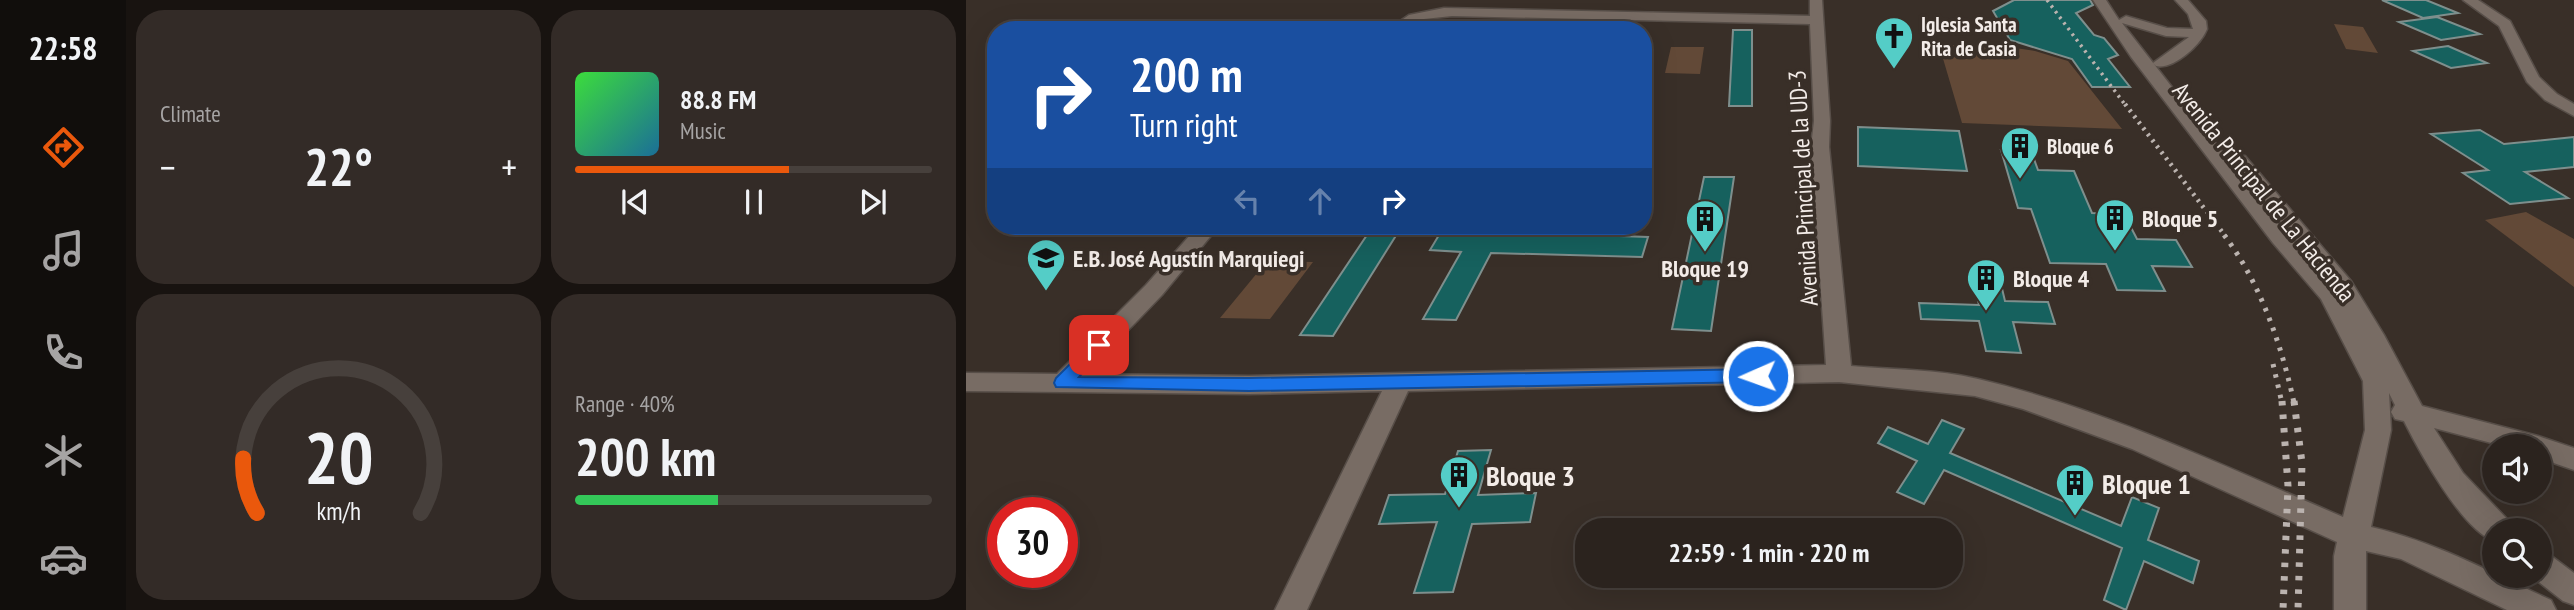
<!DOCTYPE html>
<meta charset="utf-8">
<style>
body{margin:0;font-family:"PT Sans Narrow",sans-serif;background:#332b27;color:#f1f3f6;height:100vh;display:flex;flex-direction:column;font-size:26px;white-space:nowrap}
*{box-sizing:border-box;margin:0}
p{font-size:23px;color:#a6a4a4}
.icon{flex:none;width:38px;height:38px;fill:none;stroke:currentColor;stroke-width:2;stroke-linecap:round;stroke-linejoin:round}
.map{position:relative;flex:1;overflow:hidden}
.panel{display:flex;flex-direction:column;gap:10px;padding:10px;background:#181310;width:840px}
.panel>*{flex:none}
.banner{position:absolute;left:21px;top:21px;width:665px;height:214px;border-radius:28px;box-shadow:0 7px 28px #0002,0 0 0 2px #47403c;background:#1a4fa0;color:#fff;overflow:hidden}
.controls{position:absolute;left:1516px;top:434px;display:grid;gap:14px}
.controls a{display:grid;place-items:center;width:70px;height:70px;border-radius:50%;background:#2b231e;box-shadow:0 7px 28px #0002,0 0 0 2px #47403c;font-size:35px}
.speed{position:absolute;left:21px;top:497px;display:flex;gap:14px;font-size:35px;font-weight:700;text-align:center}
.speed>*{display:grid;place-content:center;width:91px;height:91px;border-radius:50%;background:#2b231e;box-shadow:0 7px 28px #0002,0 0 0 2px #47403c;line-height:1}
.speed .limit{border:10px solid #d22;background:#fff;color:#111}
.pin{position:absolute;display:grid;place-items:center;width:60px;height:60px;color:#fff;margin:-30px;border-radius:14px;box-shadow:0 4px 10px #0006}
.me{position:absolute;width:77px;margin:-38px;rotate:268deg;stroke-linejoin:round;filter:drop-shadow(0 0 5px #0008)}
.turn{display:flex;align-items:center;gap:24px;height:147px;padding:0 28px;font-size:32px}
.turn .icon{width:91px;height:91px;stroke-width:2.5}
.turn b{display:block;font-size:49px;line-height:60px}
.lanes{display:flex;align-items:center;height:66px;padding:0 28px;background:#0003;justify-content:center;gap:35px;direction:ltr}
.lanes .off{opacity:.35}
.big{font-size:52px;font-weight:600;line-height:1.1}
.panel .tile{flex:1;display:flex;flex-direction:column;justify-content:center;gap:10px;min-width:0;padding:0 24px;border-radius:28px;background:#332b27}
.panel .dial{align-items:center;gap:0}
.dial svg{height:182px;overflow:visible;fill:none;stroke:#47403c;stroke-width:7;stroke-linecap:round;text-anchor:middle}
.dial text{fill:#f1f3f6;stroke:none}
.song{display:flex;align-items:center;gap:21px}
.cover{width:84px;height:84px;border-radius:10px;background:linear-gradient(135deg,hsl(120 70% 55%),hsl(200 70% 35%))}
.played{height:7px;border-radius:4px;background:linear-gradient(90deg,#ea580c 60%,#47403c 60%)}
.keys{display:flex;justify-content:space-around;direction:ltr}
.heat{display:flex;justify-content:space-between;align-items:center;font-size:38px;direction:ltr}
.charge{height:10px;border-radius:5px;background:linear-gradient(90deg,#34c759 40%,#47403c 0)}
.panel .tiles{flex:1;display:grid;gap:10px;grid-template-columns:repeat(2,1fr)}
.trip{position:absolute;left:609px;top:518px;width:388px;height:70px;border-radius:28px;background:#2b231e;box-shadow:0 7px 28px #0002,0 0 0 2px #47403c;font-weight:600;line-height:70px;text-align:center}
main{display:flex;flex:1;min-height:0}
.tab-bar{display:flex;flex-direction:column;width:126px;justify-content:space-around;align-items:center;background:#110e0c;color:#a6a4a4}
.tab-bar .icon{width:49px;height:49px}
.tab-bar .current{color:#ea580c}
.tab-bar b{font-size:32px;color:#f1f3f6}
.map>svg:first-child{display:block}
.green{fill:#624937}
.building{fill:#16615e;stroke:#7e8f8d;stroke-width:2}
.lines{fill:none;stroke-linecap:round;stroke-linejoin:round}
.minor-casing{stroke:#574e48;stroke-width:3}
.minor{fill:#786c64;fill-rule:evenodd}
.rail-far3{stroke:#bbb3af;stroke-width:3.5;stroke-dasharray:2.5 4.5;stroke-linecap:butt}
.rail-far2{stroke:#bbb3af;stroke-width:4.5;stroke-dasharray:2.5 5;stroke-linecap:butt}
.rail-far1{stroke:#bbb3af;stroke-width:5;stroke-dasharray:3.5 7;stroke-linecap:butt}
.rail{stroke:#bbb3af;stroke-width:7;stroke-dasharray:4.5 9;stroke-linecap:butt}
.route{fill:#1a73e8;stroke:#114b97;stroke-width:2}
.labels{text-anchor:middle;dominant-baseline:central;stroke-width:7;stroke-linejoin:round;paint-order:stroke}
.far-poi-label{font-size:21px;font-weight:bold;fill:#f3ece8;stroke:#392f28;text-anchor:start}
.street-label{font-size:24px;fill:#f3ece8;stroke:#392f28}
.poi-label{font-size:24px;font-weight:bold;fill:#f3ece8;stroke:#392f28;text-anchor:start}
.near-poi-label{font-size:28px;font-weight:bold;fill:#f3ece8;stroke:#392f28;text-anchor:start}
</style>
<main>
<nav class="tab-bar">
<b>22:58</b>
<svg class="icon current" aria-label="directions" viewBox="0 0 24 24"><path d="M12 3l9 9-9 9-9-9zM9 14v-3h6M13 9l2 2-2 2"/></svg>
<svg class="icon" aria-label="music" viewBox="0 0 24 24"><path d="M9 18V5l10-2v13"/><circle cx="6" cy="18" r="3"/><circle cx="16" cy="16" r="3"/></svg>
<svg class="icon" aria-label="phone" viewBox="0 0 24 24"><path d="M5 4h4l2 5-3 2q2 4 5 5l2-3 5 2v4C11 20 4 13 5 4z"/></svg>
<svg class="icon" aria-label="climate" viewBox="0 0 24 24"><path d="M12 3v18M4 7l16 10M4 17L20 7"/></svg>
<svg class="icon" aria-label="car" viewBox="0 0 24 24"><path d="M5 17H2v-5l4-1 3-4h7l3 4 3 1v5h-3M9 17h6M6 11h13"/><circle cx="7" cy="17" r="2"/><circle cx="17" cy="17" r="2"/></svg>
</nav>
<section class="panel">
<div class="tiles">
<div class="tile"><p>Climate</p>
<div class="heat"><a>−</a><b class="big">22°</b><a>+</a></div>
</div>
<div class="tile">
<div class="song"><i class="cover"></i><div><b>88.8 FM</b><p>Music</p></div></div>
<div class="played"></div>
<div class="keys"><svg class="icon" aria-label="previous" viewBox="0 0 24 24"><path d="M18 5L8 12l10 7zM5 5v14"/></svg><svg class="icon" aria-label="pause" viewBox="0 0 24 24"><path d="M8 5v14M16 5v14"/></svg><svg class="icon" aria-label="next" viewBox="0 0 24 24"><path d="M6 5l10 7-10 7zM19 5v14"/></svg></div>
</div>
<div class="tile dial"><svg viewBox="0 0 100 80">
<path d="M14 69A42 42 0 1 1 86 69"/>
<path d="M14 69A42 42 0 0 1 8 45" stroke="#ea580c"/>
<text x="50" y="56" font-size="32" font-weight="700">20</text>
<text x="50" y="72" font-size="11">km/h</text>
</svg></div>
<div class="tile"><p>Range · 40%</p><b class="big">200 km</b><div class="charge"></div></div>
</div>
</section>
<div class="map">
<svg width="1608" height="610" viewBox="0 0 1608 610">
<rect width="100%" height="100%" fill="#392f28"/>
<path class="green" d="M1368,24L1397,27L1412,53L1380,49Z
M973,45H1029L1069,51L1102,61L1156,129L996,123Z
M705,47H738L734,74L699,73Z
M1560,212L1608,239V287L1519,220Z
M301,261L347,262L304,319L254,318Z"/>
<path class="building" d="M1048,0H1124L1127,5L1110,13L1128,35L1138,38L1152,55L1142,59L1164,87H1126L1106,59L1044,40L1027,11Z
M1416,0H1460L1492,13L1457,18Z
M1471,17L1514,34L1475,40L1433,22Z
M767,30H786V106H763Z
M1482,46L1521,63L1485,68L1447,51Z
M892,127L993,131L1001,171L892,166Z
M1514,130L1538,144L1608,137V167L1559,172L1602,198L1544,204L1497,173L1522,170L1465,134Z
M1035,150L1065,151L1072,170L1108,171L1126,213L1158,214L1171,239L1210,240L1226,267L1186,266L1199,291L1151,290L1140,264L1084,263L1065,209L1052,208Z
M738,177H768L745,331L706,329Z
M407,226H436L367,336L334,335Z
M476,230L682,237L676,257L525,253L490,320L457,319L495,252L464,250Z
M1006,271L1032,272L1039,301L1082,302L1089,324L1047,322L1055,353L1020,351L1013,321L955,319L953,303L1013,305Z
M976,420L998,429L984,453L1155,526L1166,497L1193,508L1182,540L1233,561L1227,583L1178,561L1160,610L1138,600L1156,548L978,470L958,504L931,492L951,461L912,443L922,427L962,444Z
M525,450L512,495L570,493L564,522L506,524L487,592L448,593L471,522L413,524L423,495L479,494L492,451Z"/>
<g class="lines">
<g class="minor-casing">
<path id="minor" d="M844,0H856L864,121L863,147L885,366C926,370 972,369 1012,379C1139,409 1258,466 1377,517L1399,430L1397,381L1355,299L1307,243L1165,57L1127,0H1140L1153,20L1160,16L1201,28L1227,29L1222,14L1209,0H1222L1240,21L1241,29C1235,45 1207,70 1190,66L1187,63L1223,37L1200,36L1156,23L1321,235L1351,265L1267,164L1264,160L1267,156H1279L1385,281L1418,335L1456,406L1572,436L1608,448V470L1573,458V446H1537L1468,428L1497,473L1543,521L1547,530H1528V541C1496,530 1453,451 1438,421L1429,419L1425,412L1429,405L1423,393L1425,430L1405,527C1470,542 1526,573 1585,600L1590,610H1541L1435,559L1400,551V610H1368V556L1371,542L1166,449L1057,409L1009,396L873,382L442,391L341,610H309L416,391L283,394L0,391V373L91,374L180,285L232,226H253L196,295L120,374L283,376L860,365L845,147L848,121L844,24L486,16L458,19L437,30H421L443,15L478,8L844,16Z
M1497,0H1512L1544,21L1573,77L1591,94L1608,104V116L1579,100L1561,82L1533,26Z
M1573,551L1584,555L1608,573V605L1597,601L1565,576H1573Z"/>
</g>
<use href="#minor" class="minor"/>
<path class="rail-far3" d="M1081,0L1160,106"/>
<path class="rail-far2" d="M1159,104L1260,237"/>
<path class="rail-far1" d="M1258,235C1294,282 1316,346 1328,403
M1307,364L1316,403"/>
<path class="rail" d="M1316,401L1322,486L1317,610
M1328,401L1336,463L1332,610"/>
</g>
<path class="route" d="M133,340L141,345L113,377L283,378L792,369L800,376L792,382L283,391L90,387L88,383L90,378L127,341Z"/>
<defs>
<g id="church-pin" transform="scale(2.0125)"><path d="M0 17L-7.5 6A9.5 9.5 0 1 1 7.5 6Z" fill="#54cdc7" stroke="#392f28"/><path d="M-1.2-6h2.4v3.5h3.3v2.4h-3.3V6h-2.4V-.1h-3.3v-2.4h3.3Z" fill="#111"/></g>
<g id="building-pin" transform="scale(2.0125)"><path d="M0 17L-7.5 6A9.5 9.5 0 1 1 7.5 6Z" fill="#54cdc7" stroke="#392f28"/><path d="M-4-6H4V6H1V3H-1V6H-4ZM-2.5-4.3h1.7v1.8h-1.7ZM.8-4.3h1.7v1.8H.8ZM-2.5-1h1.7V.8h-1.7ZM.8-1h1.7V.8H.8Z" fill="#111"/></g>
<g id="school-pin" transform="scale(2.0125)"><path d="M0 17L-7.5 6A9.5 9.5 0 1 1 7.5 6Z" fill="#54cdc7" stroke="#392f28"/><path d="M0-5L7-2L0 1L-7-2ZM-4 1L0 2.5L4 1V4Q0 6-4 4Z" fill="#111"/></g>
</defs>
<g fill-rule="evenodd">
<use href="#church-pin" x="928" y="36"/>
<use href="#building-pin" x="1054" y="146"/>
<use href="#building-pin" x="1149" y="218"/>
<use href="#building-pin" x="739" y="219"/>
<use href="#school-pin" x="80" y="258"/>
<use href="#building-pin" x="1020" y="278"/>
<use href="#building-pin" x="493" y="475"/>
<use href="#building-pin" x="1109" y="483"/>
</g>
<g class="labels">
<g class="far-poi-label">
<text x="955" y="24">Iglesia Santa<tspan x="955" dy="24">Rita de Casia</tspan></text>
<text x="1081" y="146">Bloque 6</text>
</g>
<g class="street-label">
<text transform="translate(837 188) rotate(-93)">Avenida Principal de la UD-3</text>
<text transform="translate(1298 192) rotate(51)">Avenida Principal de La Hacienda</text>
</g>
<g class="poi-label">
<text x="1176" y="218">Bloque 5</text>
<text x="107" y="258">E.B. José Agustín Marquiegi</text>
<text x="739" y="268" text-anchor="middle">Bloque 19</text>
<text x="1047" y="278">Bloque 4</text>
</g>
<g class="near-poi-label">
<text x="520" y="475">Bloque 3</text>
<text x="1136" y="483">Bloque 1</text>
</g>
</g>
</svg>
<div class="controls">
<a><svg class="icon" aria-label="sound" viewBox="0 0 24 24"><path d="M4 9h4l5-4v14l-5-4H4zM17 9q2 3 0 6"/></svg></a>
<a><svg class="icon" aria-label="search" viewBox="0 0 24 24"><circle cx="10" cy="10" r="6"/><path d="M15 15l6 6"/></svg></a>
</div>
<div class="speed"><div class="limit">30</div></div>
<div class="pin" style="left:133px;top:345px;background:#d93025"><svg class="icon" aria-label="arrive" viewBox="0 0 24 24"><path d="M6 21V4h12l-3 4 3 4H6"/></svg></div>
<svg class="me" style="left:792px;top:376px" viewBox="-20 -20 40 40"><circle r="17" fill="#1a73e8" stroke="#fff" stroke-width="3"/><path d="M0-11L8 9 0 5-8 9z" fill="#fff"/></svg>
<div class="trip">22:59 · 1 min · 220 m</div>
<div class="banner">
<div class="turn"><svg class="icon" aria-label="right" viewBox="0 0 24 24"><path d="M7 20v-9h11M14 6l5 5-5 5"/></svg><div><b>200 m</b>Turn right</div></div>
<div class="lanes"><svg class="icon off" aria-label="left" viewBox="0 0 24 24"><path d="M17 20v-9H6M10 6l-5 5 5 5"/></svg><svg class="icon off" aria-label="ahead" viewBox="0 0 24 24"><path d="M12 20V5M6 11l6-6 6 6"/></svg><svg class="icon" aria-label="right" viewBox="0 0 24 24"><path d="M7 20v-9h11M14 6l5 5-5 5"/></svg></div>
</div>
</div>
</main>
